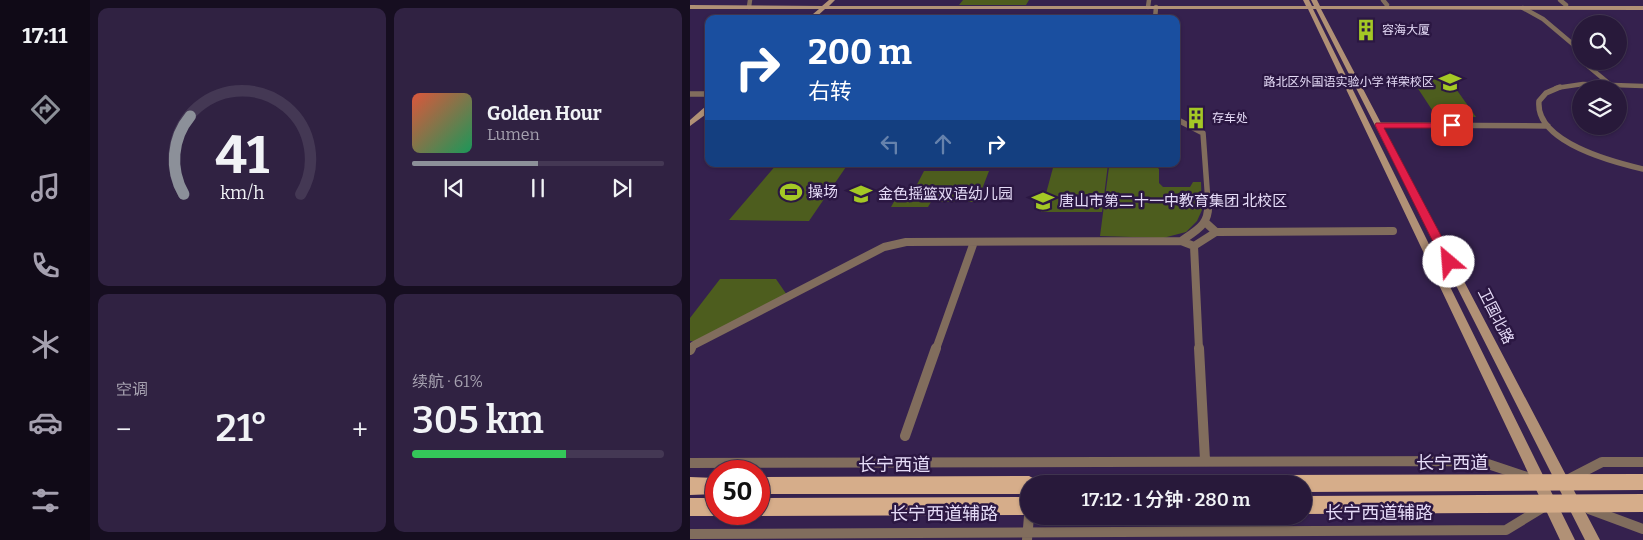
<!DOCTYPE html>
<html lang="zh">
<meta charset="utf-8">
<style>
body{margin:0;font-family:Bitter,"Noto Sans SC",serif;background:#302242;color:#f1f3f6;height:100vh;display:flex;flex-direction:column;font-size:19px;white-space:nowrap}
*{box-sizing:border-box;margin:0}
p{font-size:16px;color:#a5a0af}
.icon{flex:none;width:28px;height:28px;fill:none;stroke:currentColor;stroke-width:2;stroke-linecap:round;stroke-linejoin:round}
.map{position:relative;flex:1;overflow:hidden}
.details{display:flex;flex-direction:column;gap:8px;padding:8px;background:#160e20;width:600px}
.details>*{flex:none}
.banner{position:absolute;left:15px;top:15px;width:475px;height:152px;border-radius:10px;box-shadow:0 1px 4px #0004,0 0 0 1px #443854;background:#1a4fa0;color:#fff;overflow:hidden}
.tools{position:absolute;left:882px;top:15px;display:grid;gap:10px}
.tools a{display:grid;place-items:center;width:55px;height:55px;border-radius:50%;background:#28193a;box-shadow:0 1px 4px #0004,0 0 0 1px #443854;font-size:25px}
.speed{position:absolute;left:15px;top:460px;display:flex;gap:10px;font-size:25px;font-weight:700;text-align:center}
.speed>*{display:grid;place-content:center;width:65px;height:65px;border-radius:50%;background:#28193a;box-shadow:0 1px 4px #0004,0 0 0 1px #443854;line-height:1}
.speed .limit{border:8px solid #d22;background:#fff;color:#111}
.pin{position:absolute;display:grid;place-items:center;width:42px;height:42px;color:#fff;margin:-21px;border-radius:10px;box-shadow:0 2px 8px #0006}
.me{position:absolute;width:55px;margin:-28px;rotate:333deg;stroke-linejoin:round;filter:drop-shadow(0 0 4px #0008)}
.turn{display:flex;align-items:center;gap:18px;height:105px;padding:0 20px;font-size:22px}
.turn .icon{width:65px;height:65px;stroke-width:2.5}
.turn b{display:block;font-size:35px;line-height:42px}
.lanes{display:flex;align-items:center;height:48px;padding:0 20px;background:#0003;justify-content:center;gap:25px;direction:ltr}
.lanes .off{opacity:.35}
.big{font-size:38px;font-weight:600;line-height:1.1}
.details .card{flex:1;display:flex;flex-direction:column;justify-content:center;gap:8px;min-width:0;padding:0 18px;border-radius:10px;background:#302242}
.details .dial{align-items:center;gap:0}
.dial svg{height:130px;overflow:visible;fill:none;stroke:#443854;stroke-width:7;stroke-linecap:round;text-anchor:middle}
.dial text{fill:#f1f3f6;stroke:none}
.song{display:flex;align-items:center;gap:15px}
.cover{width:60px;height:60px;border-radius:8px;background:linear-gradient(135deg,hsl(10 70% 55%),hsl(150 70% 35%))}
.played{height:5px;border-radius:2px;background:linear-gradient(90deg,#8c9099 50%,#443854 50%)}
.keys{display:flex;justify-content:space-around;direction:ltr}
.heat{display:flex;justify-content:space-between;align-items:center;font-size:28px;direction:ltr}
.charge{height:8px;border-radius:4px;background:linear-gradient(90deg,#34c759 61%,#443854 0)}
.details .tiles{flex:1;display:grid;gap:8px;grid-template-columns:repeat(2,1fr)}
.trip{position:absolute;left:330px;top:475px;width:292px;height:50px;border-radius:25px;background:#28193a;box-shadow:0 1px 4px #0004,0 0 0 1px #443854;font-weight:600;line-height:50px;text-align:center}
main{display:flex;flex:1;min-height:0}
.tab-bar{display:flex;flex-direction:column;width:90px;justify-content:space-around;align-items:center;background:#100a17;color:#a5a0af}
.tab-bar .icon{width:35px;height:35px}
.tab-bar .active{color:#8c9099}
.tab-bar b{font-size:22px;color:#f1f3f6}
.map>svg:first-child{display:block}
.green{fill:#4d5d1e}
.lines{fill:none;stroke-linecap:round;stroke-linejoin:round}
.street-far3{stroke:#816d5d;stroke-width:4.5}
.street-far2{stroke:#816d5d;stroke-width:5.5}
.street-far1{stroke:#816d5d;stroke-width:8}
.street{stroke:#816d5d;stroke-width:10}
.secondary{fill:#b19176;fill-rule:evenodd}
.primary{fill:#d6ad8a;fill-rule:evenodd}
.route{fill:#e11d48;stroke:#92132f}
.labels{text-anchor:middle;dominant-baseline:central;stroke-width:5;stroke-linejoin:round;paint-order:stroke}
.far-poi-label{font-size:12px;fill:#e5dbf7;stroke:#2b1742;text-anchor:start}
.poi-label{font-size:15px;fill:#e5dbf7;stroke:#2b1742;text-anchor:start}
.street-label{font-size:15px;fill:#e5dbf7;stroke:#2b1742}
.near-street-label{font-size:18px;fill:#e5dbf7;stroke:#2b1742}
</style>
<main>
<nav class="tab-bar">
<b>17:11</b>
<svg class="icon active" aria-label="directions" viewBox="0 0 24 24"><path d="M12 3l9 9-9 9-9-9zM9 14v-3h6M13 9l2 2-2 2"/></svg>
<svg class="icon" aria-label="music" viewBox="0 0 24 24"><path d="M9 18V5l10-2v13"/><circle cx="6" cy="18" r="3"/><circle cx="16" cy="16" r="3"/></svg>
<svg class="icon" aria-label="phone" viewBox="0 0 24 24"><path d="M5 4h4l2 5-3 2q2 4 5 5l2-3 5 2v4C11 20 4 13 5 4z"/></svg>
<svg class="icon" aria-label="climate" viewBox="0 0 24 24"><path d="M12 3v18M4 7l16 10M4 17L20 7"/></svg>
<svg class="icon" aria-label="car" viewBox="0 0 24 24"><path d="M5 17H2v-5l4-1 3-4h7l3 4 3 1v5h-3M9 17h6M6 11h13"/><circle cx="7" cy="17" r="2"/><circle cx="17" cy="17" r="2"/></svg>
<svg class="icon" aria-label="filters" viewBox="0 0 24 24"><path d="M4 7h16M4 17h16"/><circle cx="9" cy="7" r="2"/><circle cx="15" cy="17" r="2"/></svg>
</nav>
<section class="details">
<div class="tiles">
<div class="card dial"><svg viewBox="0 0 100 80">
<path d="M14 69A42 42 0 1 1 86 69"/>
<path d="M14 69A42 42 0 0 1 18 21" stroke="#8c9099"/>
<text x="50" y="56" font-size="32" font-weight="700">41</text>
<text x="50" y="72" font-size="11">km/h</text>
</svg></div>
<div class="card">
<div class="song"><i class="cover"></i><div><b>Golden Hour</b><p>Lumen</p></div></div>
<div class="played"></div>
<div class="keys"><svg class="icon" aria-label="previous" viewBox="0 0 24 24"><path d="M18 5L8 12l10 7zM5 5v14"/></svg><svg class="icon" aria-label="pause" viewBox="0 0 24 24"><path d="M8 5v14M16 5v14"/></svg><svg class="icon" aria-label="next" viewBox="0 0 24 24"><path d="M6 5l10 7-10 7zM19 5v14"/></svg></div>
</div>
<div class="card"><p>空调</p>
<div class="heat"><a>−</a><b class="big">21°</b><a>+</a></div>
</div>
<div class="card"><p>续航 · 61%</p><b class="big">305 km</b><div class="charge"></div></div>
</div>
</section>
<div class="map">
<svg width="953" height="540" viewBox="0 0 953 540">
<rect width="100%" height="100%" fill="#35214e"/>
<path class="green" d="M273,0H339L336,5H269Z
M745,79H759L786,117L746,116L723,81Z
M87,164H158L119,221L39,220Z
M364,164H418L412,212H351Z
M447,164H464L469,169V183L473,187H500L503,182H511L512,210L507,221L496,232L473,238L410,236L419,167L447,166Z
M234,171H299L287,202H241L238,207H201L206,198H220Z
M30,279H86L97,295L7,341H0V318Z"/>
<g class="lines">
<path class="street-far3" d="M693,0L697,5
M870,0L876,5
M59,7L60,0
M458,7L459,0
M833,8L853,19L891,51
M465,19L466,7
M892,61L922,86
M866,88L893,84L953,86"/>
<path class="street-far2" d="M870,87L856,93L849,101C845,142 923,162 953,169
M0,94H19
M486,119L513,133L518,202
M689,125L858,126"/>
<path class="street-far1" d="M515,222L526,232L703,231
M491,241L504,246L509,349
M504,246L526,232
M0,349L4,345L194,247L216,242L491,241C509,229 520,224 518,201
M246,349L284,242"/>
<path class="street" d="M509,348L515,460
M0,350L1,348
M215,436L246,348
M0,463L789,461L837,477
M881,478L912,462H953
M899,509L953,529
M0,534L816,530L852,508
M337,540L339,516"/>
<path class="secondary" d="M139,0H145L139,6H616L613,0H619L622,6H624L621,0H627L630,6H953V10L631,9L910,540H895L626,9H623L885,540H870L618,9H135L124,19H117L129,9H0V5L132,6Z
M16,106H19V112L0,126V120Z"/>
<path class="primary" d="M953,474V490L614,492V484H561L564,478L570,475Z
M339,476L345,479L347,484H339V494H69V477Z
M0,477L26,478V494L0,495Z
M953,494V512L614,514V496Z
M339,497V515L69,516L64,514H69V498Z
M0,498H26V514H31L26,516H0Z"/>
</g>
<path class="route" d="M686,123H762L767,125L762,128H694L765,262L763,265H755L753,262L685,125Z"/>
<defs>
<g id="building-bare" transform="scale(1.725)"><path d="M-4-6H4V6H1V3H-1V6H-4ZM-2.5-4.3h1.7v1.8h-1.7ZM.8-4.3h1.7v1.8H.8ZM-2.5-1h1.7V.8h-1.7ZM.8-1h1.7V.8H.8Z" fill="#a4c825" stroke="#2b1742" stroke-width="2.5" paint-order="stroke"/></g>
<g id="school-bare" transform="scale(1.725)"><path d="M0-5L7-2L0 1L-7-2ZM-4 1L0 2.5L4 1V4Q0 6-4 4Z" fill="#a4c825" stroke="#2b1742" stroke-width="2.5" paint-order="stroke"/></g>
<g id="stadium-bare" transform="scale(1.725)"><path d="M0-5a6.5 5 0 1 0 0 10a6.5 5 0 1 0 0-10ZM-3.5-1.8h7v3.6h-7Z" fill="#a4c825" stroke="#2b1742" stroke-width="2.5" paint-order="stroke"/></g>
</defs>
<g fill-rule="evenodd">
<use href="#building-bare" x="676" y="30"/>
<use href="#school-bare" x="760" y="82"/>
<use href="#building-bare" x="506" y="118"/>
<use href="#stadium-bare" x="101" y="192"/>
<use href="#school-bare" x="171" y="194"/>
<use href="#school-bare" x="353" y="201"/>
</g>
<g class="labels">
<g class="far-poi-label">
<text x="692" y="30">容海大厦</text>
<text x="744" y="82" text-anchor="end">路北区外国语实验小学 祥荣校区</text>
<text x="522" y="118">存车处</text>
</g>
<g class="poi-label">
<text x="118" y="192">操场</text>
<text x="188" y="194">金色摇篮双语幼儿园</text>
<text x="369" y="201">唐山市第二十一中教育集团 北校区</text>
</g>
<g class="street-label">
<text transform="translate(806 316) rotate(63)">卫国北路</text>
</g>
<g class="near-street-label">
<text x="762" y="463">长宁西道</text>
<text x="204" y="465">长宁西道</text>
<text x="689" y="513">长宁西道辅路</text>
<text x="254" y="514">长宁西道辅路</text>
</g>
</g>
</svg>
<div class="tools">
<a><svg class="icon" aria-label="search" viewBox="0 0 24 24"><circle cx="10" cy="10" r="6"/><path d="M15 15l6 6"/></svg></a>
<a><svg class="icon" aria-label="layers" viewBox="0 0 24 24"><path d="M12 4l9 5-9 5-9-5zM3 14l9 5 9-5"/></svg></a>
</div>
<div class="speed"><div class="limit">50</div></div>
<div class="pin" style="left:762px;top:125px;background:#d93025"><svg class="icon" aria-label="arrive" viewBox="0 0 24 24"><path d="M6 21V4h12l-3 4 3 4H6"/></svg></div>
<svg class="me" style="left:759px;top:262px" viewBox="-20 -20 40 40"><circle r="19" fill="#fff"/><path d="M0-13L10 11 0 6-10 11z" fill="#e11d48"/></svg>
<div class="trip">17:12 · 1 分钟 · 280 m</div>
<div class="banner">
<div class="turn"><svg class="icon" aria-label="right" viewBox="0 0 24 24"><path d="M7 20v-9h11M14 6l5 5-5 5"/></svg><div><b>200 m</b>右转</div></div>
<div class="lanes"><svg class="icon off" aria-label="left" viewBox="0 0 24 24"><path d="M17 20v-9H6M10 6l-5 5 5 5"/></svg><svg class="icon off" aria-label="ahead" viewBox="0 0 24 24"><path d="M12 20V5M6 11l6-6 6 6"/></svg><svg class="icon" aria-label="right" viewBox="0 0 24 24"><path d="M7 20v-9h11M14 6l5 5-5 5"/></svg></div>
</div>
</div>
</main>
